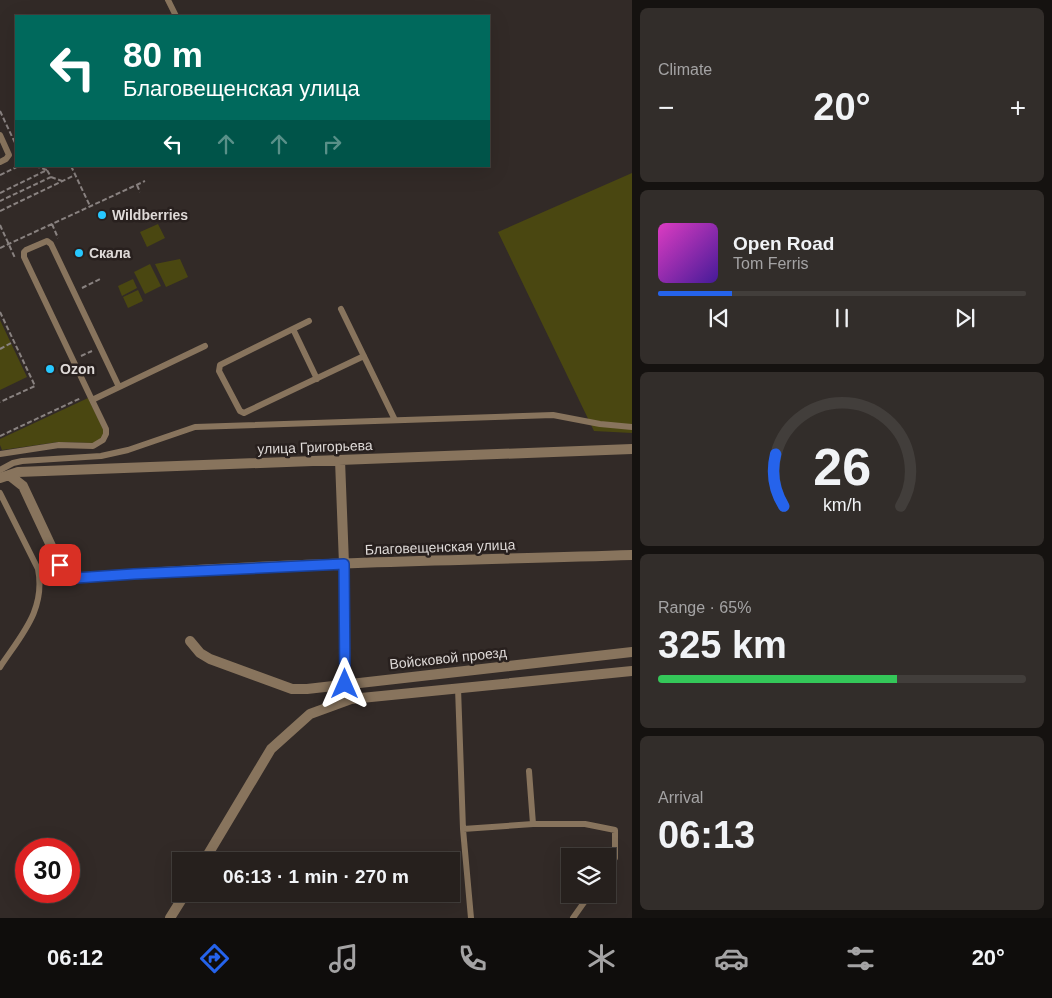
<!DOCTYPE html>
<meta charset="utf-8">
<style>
body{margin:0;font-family:Helvetica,sans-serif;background:#322d2a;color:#f1f3f6;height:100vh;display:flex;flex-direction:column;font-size:19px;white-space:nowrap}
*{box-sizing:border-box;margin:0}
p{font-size:16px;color:#a4a3a4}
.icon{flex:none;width:28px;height:28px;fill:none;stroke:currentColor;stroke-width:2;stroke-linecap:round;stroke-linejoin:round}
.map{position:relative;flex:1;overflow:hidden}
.details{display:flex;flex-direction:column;gap:8px;padding:8px;background:#151210;width:420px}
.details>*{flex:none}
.banner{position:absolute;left:15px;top:15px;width:475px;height:152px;border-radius:0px;box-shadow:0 5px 20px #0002,0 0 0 1px #423e3b;background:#00695c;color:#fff;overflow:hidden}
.buttons{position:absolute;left:561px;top:848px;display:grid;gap:10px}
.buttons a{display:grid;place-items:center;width:55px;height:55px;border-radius:0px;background:#26201d;box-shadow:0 5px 20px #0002,0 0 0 1px #423e3b;font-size:25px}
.speed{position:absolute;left:15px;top:838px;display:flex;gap:10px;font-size:25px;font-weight:700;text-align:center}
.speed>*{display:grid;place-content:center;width:65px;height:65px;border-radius:50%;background:#26201d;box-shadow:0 5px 20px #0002,0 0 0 1px #423e3b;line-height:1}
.speed .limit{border:8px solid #d22;background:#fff;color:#111}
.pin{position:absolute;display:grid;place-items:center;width:42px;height:42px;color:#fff;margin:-21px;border-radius:10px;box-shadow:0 2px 8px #0006}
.me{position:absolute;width:55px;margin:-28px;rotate:0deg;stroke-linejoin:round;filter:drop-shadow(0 0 4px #0008)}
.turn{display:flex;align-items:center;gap:18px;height:105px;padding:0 25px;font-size:22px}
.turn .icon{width:65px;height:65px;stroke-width:2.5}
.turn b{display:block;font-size:35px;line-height:42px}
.lanes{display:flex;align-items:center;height:48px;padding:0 25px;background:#0003;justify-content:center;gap:25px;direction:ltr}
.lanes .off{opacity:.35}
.big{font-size:38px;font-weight:800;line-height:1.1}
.details .card{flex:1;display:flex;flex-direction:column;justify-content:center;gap:8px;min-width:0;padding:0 18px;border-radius:8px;background:#322d2a}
.details .dial{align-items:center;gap:0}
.dial svg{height:130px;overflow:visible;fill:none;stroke:#423e3b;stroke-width:7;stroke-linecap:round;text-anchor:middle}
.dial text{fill:#f1f3f6;stroke:none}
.song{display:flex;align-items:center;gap:15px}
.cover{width:60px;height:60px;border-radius:8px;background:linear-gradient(135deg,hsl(310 70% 55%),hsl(260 70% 35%))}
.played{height:5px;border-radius:2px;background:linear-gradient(90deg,#2563eb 20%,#423e3b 20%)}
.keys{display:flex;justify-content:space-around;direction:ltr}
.heat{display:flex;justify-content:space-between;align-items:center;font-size:28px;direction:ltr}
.charge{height:8px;border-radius:4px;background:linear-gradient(90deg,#34c759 65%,#423e3b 0)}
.trip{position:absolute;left:172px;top:852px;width:288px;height:50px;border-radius:0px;background:#26201d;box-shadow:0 5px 20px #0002,0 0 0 1px #423e3b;font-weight:800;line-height:50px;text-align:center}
.menu{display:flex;height:80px;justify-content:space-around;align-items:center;background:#0f0d0c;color:#a4a3a4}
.menu .icon{width:35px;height:35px}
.menu .active{color:#2563eb}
.menu b{font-size:22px;color:#f1f3f6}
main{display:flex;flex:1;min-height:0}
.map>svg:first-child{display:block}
.green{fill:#4a4711}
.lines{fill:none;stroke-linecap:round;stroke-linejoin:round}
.path{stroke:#898280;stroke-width:2;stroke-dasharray:5 2.5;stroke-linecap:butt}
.lane{stroke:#88745d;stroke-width:6}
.street{stroke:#88745d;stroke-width:10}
.route-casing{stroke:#184099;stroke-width:12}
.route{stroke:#2563eb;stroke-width:9}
.poi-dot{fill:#27c8ff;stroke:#28201e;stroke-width:2}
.labels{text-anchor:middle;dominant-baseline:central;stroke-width:5;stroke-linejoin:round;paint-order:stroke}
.poi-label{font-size:14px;font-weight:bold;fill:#dfdad8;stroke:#28201e;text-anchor:start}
.street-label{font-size:14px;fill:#dfdad8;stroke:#28201e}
</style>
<main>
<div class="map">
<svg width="632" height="918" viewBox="0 0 632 918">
<rect width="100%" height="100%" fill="#322a27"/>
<path class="green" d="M632,173V433L594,431L498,232Z
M158,224L165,238L147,247L140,232Z
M180,259L188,277L166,287L155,264Z
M150,264L161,286L145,294L134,272Z
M133,279L137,288L122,296L118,286Z
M138,290L143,301L128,308L123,297Z
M0,320L27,377L0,390Z
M88,398L103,429V436L95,443L58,442L2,450L0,445V439Z"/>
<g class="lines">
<path class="path" d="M0,111L16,145
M35,166L47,170
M71,166L90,206
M0,175L19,166
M51,177L62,181
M137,185L140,192
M0,193L47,170L51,177L0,201
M0,211L75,175
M52,224L58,238
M0,225L15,258
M0,248L145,181
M82,288L102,278
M0,312L35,386L0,402
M0,349L13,342
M81,356L92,351
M59,367L65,364
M0,436L81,398"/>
<path class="lane" d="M168,0L176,16
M0,135L9,155L6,159L0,162
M341,309L395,420
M309,321L220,365L219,371L240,411L244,413L248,411L364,356
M293,329L317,379
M92,400L24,257V252L26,250L47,241L51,244L119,387
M0,454L59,445L93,446L103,440L106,434V429L92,400L205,346
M0,470L13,463L22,461L101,456L128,450L195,427L553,415L600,424L632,427
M0,493L38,569C46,610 21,635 0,667
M458,688L463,829L471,918
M529,771L533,824H585L615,830V858L608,868
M463,829L533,824
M573,918L590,894"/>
<path class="street" d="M340,460L344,564L345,684
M9,475L23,486L60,565L69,576L76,578C261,563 447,561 632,555
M0,478L18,472L632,449
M190,641L200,653L210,659L292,689H307L632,652
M204,861L271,749L310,714L351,699L632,671
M170,918L185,894"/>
</g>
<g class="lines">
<g class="route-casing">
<path id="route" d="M60,565L69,576L76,578L134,574L344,564L345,684"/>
</g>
<use href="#route" class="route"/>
</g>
<g class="poi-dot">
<circle cx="102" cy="215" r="5"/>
<circle cx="79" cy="253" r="5"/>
<circle cx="50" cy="369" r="5"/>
</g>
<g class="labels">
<g class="poi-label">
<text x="112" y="215">Wildberries</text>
<text x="89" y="253">Скала</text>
<text x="60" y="369">Ozon</text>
</g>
<g class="street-label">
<text transform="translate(315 447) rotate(-2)">улица Григорьева</text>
<text transform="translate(440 547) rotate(-2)">Благовещенская улица</text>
<text transform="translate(448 658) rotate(-6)">Войсковой проезд</text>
</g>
</g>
</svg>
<div class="buttons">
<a><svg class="icon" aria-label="layers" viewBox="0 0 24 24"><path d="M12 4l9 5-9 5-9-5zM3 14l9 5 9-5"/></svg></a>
</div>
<div class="speed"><div class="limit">30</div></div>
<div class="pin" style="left:60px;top:565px;background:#d93025"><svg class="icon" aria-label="arrive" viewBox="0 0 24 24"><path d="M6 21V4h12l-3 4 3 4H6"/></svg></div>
<svg class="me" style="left:345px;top:684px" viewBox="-20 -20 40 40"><path d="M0-17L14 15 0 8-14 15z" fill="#2563eb" stroke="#fff" stroke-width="4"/></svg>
<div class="trip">06:13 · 1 min · 270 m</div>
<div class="banner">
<div class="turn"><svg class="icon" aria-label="left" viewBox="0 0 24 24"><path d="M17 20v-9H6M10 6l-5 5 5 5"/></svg><div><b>80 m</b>Благовещенская улица</div></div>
<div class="lanes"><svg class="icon" aria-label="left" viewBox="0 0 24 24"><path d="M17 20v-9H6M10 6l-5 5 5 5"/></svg><svg class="icon off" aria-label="ahead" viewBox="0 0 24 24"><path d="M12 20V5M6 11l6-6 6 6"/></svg><svg class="icon off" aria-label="ahead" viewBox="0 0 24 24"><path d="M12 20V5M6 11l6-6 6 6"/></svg><svg class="icon off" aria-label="right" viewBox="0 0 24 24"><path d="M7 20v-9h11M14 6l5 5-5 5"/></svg></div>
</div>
</div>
<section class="details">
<div class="card"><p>Climate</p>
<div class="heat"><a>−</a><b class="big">20°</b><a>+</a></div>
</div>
<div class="card">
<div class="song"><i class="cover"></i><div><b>Open Road</b><p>Tom Ferris</p></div></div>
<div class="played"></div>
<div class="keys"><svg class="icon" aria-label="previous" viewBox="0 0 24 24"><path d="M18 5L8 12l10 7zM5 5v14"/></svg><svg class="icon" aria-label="pause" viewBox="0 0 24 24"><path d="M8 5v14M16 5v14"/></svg><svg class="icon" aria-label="next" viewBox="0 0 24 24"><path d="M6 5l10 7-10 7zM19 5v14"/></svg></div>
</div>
<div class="card dial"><svg viewBox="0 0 100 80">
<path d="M14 69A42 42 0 1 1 86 69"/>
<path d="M14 69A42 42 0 0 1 9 37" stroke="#2563eb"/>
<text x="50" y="56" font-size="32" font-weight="700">26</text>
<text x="50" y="72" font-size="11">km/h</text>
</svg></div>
<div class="card"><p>Range · 65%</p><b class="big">325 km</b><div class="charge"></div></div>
<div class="card"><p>Arrival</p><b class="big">06:13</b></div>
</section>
</main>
<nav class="menu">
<b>06:12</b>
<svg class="icon active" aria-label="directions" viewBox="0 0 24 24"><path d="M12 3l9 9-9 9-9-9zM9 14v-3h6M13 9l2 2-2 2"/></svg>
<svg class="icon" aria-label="music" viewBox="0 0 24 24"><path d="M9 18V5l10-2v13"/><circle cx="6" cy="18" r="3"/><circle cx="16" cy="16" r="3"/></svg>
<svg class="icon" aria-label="phone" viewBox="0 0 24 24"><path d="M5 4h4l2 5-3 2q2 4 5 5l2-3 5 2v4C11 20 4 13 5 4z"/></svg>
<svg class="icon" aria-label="climate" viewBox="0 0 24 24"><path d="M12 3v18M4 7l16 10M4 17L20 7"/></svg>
<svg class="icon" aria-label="car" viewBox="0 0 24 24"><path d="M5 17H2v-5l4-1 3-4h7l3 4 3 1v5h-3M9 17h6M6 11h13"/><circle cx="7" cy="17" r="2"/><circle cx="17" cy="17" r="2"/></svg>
<svg class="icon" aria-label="filters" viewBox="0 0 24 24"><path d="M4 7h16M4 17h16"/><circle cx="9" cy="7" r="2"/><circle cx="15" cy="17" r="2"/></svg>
<b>20°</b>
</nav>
